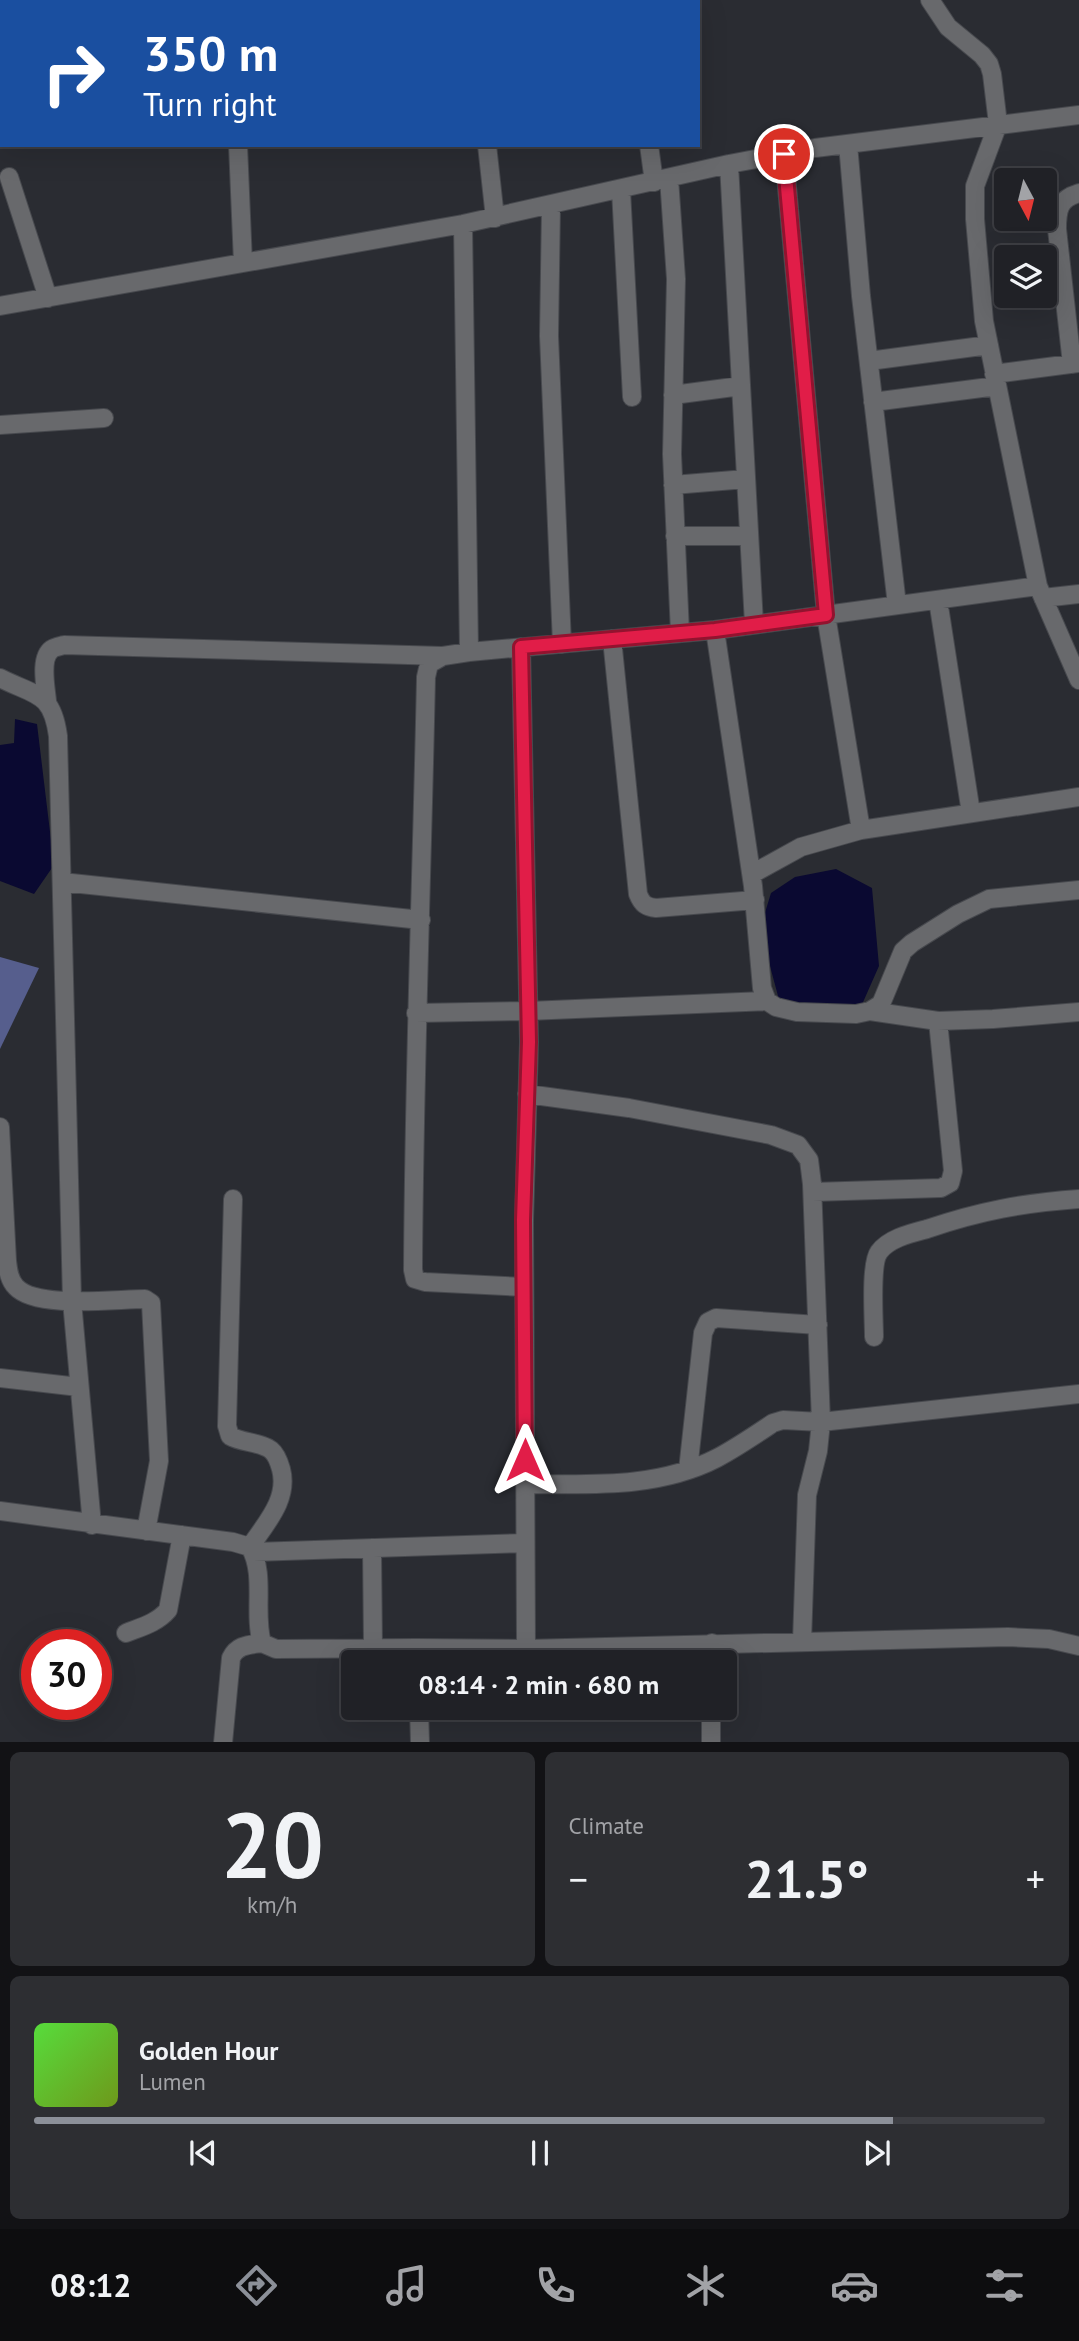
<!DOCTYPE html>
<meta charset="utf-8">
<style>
body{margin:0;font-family:"PT Sans",sans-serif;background:#2d2e32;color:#f1f3f6;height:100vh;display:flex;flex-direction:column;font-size:26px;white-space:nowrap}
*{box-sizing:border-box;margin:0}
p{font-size:23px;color:#a2a3a7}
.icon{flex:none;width:38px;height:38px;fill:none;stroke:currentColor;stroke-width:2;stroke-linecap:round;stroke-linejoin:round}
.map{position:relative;height:1742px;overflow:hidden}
.sheet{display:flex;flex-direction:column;gap:10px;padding:10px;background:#121215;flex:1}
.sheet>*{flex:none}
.guide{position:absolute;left:0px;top:0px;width:700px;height:147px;box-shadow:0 7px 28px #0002,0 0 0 2px #3d3e43;background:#1a4fa0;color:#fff;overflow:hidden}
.needle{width:46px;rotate:173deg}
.tools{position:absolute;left:994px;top:168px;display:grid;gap:14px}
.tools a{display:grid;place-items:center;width:63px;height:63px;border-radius:7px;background:#202126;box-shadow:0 7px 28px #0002,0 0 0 2px #3d3e43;font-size:35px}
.speed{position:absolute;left:21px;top:1629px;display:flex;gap:14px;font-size:35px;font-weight:700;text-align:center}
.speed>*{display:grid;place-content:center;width:91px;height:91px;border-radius:50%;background:#202126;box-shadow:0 7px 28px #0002,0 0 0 2px #3d3e43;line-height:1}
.speed .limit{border:10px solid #d22;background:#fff;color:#111}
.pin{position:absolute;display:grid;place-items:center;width:60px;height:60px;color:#fff;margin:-30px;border:4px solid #fff;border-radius:50%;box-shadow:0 2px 7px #0007}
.me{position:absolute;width:77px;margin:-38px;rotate:0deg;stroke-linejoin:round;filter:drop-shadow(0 0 5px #0008)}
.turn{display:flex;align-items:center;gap:24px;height:147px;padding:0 28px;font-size:32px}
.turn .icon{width:91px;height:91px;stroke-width:2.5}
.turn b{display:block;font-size:49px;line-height:60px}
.big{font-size:52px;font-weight:700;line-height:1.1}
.sheet .widget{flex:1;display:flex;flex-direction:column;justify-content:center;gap:10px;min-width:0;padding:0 24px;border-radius:10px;background:#2d2e32}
.sheet .dial{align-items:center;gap:0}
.dial b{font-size:91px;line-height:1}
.song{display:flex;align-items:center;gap:21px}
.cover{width:84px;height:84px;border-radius:10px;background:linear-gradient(135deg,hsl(110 70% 55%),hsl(80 70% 35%))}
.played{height:7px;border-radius:4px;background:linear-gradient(90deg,#8c9099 85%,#3d3e43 85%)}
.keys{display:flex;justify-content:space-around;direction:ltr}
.heat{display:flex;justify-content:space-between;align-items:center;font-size:38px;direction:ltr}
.sheet .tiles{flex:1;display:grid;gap:10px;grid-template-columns:1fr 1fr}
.widget:last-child{grid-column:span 2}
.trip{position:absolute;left:341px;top:1650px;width:396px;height:70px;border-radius:7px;background:#202126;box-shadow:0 7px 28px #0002,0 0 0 2px #3d3e43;font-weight:700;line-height:70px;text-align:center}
.tab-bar{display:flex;height:112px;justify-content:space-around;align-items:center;background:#0d0d0f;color:#a2a3a7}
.tab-bar .icon{width:49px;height:49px}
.tab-bar .on{color:#8c9099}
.tab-bar b{font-size:32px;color:#f1f3f6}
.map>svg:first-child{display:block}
.forest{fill:#565e8d}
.water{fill:#0a0931}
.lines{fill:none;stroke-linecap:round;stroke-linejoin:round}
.minor-casing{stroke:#47494e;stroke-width:20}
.minor{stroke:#68696c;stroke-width:18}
.route-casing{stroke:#92132f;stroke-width:18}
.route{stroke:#e11d48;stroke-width:12}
</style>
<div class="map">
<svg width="1079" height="1743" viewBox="0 0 1079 1743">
<rect width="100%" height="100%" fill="#2a2c32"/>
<path class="forest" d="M0,957L39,968L0,1049Z"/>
<path class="water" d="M15,719L37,724L54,865L34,894L0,881V745L14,743Z
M836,869L872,888L879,966L860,1009L781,1007L760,929L771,893L795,877Z"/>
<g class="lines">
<g class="minor-casing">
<path id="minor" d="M250,0V2
M627,0V2
M930,0L948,27L982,55L989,64L992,74L998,124L975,186V219L984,321L1038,586L1079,680
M848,144L861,296L897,605
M238,145L243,263
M487,145L495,218
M649,145L654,182
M784,154L826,615L861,830
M729,164L754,624
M9,177L48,298
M669,178L676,279L672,454L680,633
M621,190L632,397
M551,206L549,336L562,644
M463,224L469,652
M0,306L463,224L729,164L815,148L1079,115
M869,361L989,345
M1072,364L1057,229C1057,209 1059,199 1079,193
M994,374L1079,363
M673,395L741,386
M873,402L997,386
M0,425L104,418
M673,485L746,479
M675,536H749
M1043,598L1079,594
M938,600L971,813
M715,630L753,886L762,988L767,1001L776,1007L797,1012L856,1014L870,1011L881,1004L903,951L912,943L958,914L989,899L1079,890
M612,639L638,894C642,904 646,907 656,908L755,900
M521,647L529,1042L524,1220L526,1649
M0,678C35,696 52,691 58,736L72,1301L92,1525
M47,701C46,688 39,658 52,649C53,648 63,645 64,645L443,656
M752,874L801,847L861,830L1079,797
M62,882L421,920
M870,1011L938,1021L993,1019L1079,1012
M416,1013L528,1011L767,1001
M527,1094L629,1108L771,1135L798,1145L809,1160L812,1184L821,1422L818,1451L807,1495L802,1642
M0,1127L7,1261C8,1270 9,1280 16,1287C36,1309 115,1299 145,1299L151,1303L159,1461L146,1531
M813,1192L941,1188L950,1183L953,1171L938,1021
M233,1199L227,1426L230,1436C242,1443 261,1442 271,1450C276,1454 279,1462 281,1469C289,1499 266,1523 250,1547
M524,1287L425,1282L415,1279L413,1270C414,1072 422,874 426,677L429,664L443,656L469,652L715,630L1038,586
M874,1337C874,1320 870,1264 879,1252C889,1238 912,1233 927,1229C980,1211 1023,1203 1079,1199
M0,1378L79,1387
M688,1470L703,1333L708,1322L716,1318L818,1325
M525,1484C590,1484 657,1489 717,1458C736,1448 755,1435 773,1423L783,1420L821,1422L1079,1394
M0,1511L233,1542L250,1547C266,1575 253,1612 262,1643L276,1649L416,1648L526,1649L1008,1637L1049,1639L1079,1646
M372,1548L373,1648
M253,1552L525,1543
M126,1633C141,1627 157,1623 168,1610L182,1535
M712,1662V1643
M419,1708L420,1743
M223,1743L231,1658C237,1645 248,1645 262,1643
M711,1743V1708"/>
</g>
<use href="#minor" class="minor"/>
</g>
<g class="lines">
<g class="route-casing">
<path id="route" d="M525,1460L523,1220L529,1042L521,647L715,630L826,615L784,154"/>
</g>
<use href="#route" class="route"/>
</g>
</svg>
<div class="tools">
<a><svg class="needle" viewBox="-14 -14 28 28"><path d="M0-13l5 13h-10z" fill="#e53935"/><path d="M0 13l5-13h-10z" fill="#a2a3a7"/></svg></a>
<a><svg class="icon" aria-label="layers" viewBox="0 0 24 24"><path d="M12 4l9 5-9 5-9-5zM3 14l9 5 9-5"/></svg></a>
</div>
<div class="speed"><div class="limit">30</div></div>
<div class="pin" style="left:784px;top:154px;background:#d93025"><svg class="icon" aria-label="arrive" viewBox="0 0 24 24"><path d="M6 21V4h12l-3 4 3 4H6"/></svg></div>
<svg class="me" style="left:525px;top:1460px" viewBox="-20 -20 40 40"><path d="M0-17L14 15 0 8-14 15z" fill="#e11d48" stroke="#fff" stroke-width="4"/></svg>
<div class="trip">08:14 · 2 min · 680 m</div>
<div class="guide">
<div class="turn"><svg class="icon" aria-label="right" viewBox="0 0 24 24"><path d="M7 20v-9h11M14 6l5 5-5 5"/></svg><div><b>350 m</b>Turn right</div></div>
</div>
</div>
<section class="sheet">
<div class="tiles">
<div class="widget dial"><b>20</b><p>km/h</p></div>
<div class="widget"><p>Climate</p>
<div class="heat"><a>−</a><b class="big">21.5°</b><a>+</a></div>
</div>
<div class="widget">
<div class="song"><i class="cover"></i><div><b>Golden Hour</b><p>Lumen</p></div></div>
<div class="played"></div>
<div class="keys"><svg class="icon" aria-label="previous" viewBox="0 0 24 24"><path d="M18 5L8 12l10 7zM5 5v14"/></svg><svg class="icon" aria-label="pause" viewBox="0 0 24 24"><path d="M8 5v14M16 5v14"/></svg><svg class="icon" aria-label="next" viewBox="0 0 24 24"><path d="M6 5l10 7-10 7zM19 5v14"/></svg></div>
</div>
</div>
</section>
<nav class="tab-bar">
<b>08:12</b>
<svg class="icon on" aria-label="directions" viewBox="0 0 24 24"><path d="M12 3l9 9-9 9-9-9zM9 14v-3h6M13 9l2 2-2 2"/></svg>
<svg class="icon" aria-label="music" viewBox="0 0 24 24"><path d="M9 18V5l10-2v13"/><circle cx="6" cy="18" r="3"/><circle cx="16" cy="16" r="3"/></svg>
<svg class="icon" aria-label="phone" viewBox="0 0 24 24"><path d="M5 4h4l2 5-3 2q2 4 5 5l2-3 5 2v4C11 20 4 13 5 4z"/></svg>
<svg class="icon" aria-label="climate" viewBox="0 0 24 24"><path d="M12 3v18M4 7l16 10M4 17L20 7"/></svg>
<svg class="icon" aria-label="car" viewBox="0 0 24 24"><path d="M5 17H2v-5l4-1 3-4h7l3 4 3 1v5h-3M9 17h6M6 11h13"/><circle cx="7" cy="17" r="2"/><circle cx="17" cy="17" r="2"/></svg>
<svg class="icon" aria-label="filters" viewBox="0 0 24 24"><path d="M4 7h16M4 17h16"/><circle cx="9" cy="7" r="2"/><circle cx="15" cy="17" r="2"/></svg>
</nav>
